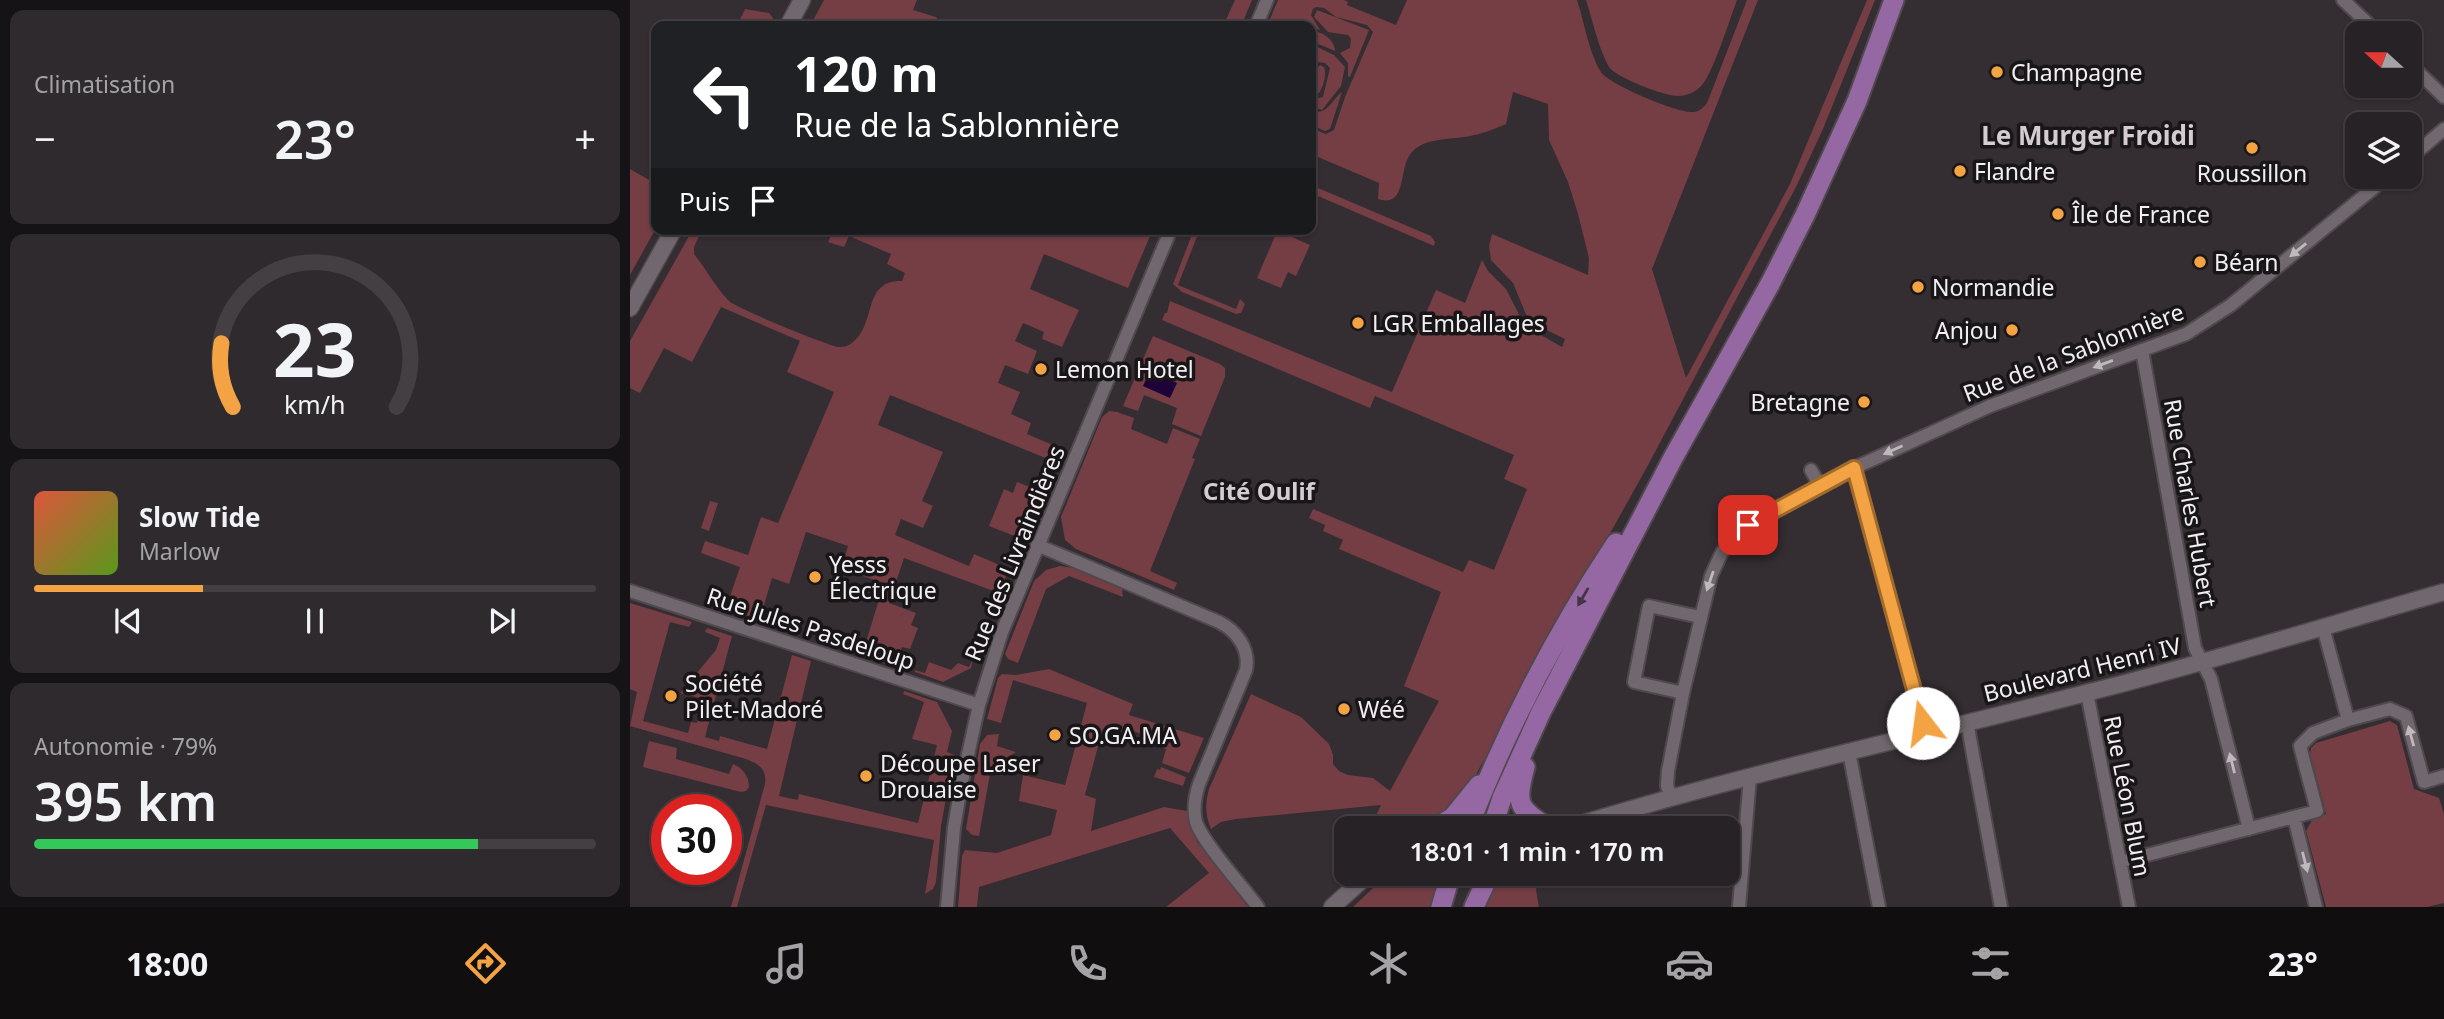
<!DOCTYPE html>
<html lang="fr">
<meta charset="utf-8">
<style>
body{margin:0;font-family:"Noto Sans",sans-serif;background:#2f2a2e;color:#f1f3f6;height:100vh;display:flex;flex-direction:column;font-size:26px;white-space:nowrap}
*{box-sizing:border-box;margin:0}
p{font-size:23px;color:#a4a4a7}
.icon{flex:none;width:38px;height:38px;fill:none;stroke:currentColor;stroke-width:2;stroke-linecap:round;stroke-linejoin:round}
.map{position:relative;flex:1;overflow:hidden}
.drawer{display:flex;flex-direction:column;gap:10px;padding:10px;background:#151315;width:630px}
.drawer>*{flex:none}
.top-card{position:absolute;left:21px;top:21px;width:665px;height:214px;border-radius:14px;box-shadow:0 2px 5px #0004,0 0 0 2px #433f43;background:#202124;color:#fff;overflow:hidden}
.needle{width:46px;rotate:291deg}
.tools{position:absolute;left:1715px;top:21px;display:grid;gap:14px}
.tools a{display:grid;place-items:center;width:77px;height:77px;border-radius:14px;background:#272226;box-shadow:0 2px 5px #0004,0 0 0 2px #433f43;font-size:35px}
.speed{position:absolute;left:21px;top:794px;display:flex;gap:14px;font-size:35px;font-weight:700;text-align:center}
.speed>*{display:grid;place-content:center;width:91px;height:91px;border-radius:50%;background:#272226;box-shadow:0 2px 5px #0004,0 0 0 2px #433f43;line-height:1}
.speed .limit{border:10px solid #d22;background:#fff;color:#111}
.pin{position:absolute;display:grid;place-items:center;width:60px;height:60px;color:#fff;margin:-30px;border-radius:14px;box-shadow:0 4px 10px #0006}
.me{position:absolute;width:77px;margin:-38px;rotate:345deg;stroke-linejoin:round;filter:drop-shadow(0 0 5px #0008)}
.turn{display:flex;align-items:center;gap:24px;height:147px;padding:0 28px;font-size:32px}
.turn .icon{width:91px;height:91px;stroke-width:2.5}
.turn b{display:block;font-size:49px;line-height:60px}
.then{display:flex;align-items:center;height:66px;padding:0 28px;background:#0003;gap:14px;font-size:26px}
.big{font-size:52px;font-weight:600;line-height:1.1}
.drawer .widget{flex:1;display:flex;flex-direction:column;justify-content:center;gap:10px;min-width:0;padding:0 24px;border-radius:14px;background:#2f2a2e}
.drawer .dial{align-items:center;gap:0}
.dial svg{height:182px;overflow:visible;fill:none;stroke:#433f43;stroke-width:7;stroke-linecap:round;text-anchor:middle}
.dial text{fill:#f1f3f6;stroke:none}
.song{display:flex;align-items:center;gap:21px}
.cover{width:84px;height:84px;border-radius:10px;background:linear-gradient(135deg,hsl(10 70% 55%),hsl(90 70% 35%))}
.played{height:7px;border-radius:4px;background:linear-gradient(90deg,#f4a344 30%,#433f43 30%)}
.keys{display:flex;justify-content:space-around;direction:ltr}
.heat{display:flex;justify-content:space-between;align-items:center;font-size:38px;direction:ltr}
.charge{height:10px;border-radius:5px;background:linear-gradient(90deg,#34c759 79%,#433f43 0)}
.trip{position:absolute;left:704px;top:816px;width:406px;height:70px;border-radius:14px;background:#272226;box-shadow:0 2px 5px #0004,0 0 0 2px #433f43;font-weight:600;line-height:70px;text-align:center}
.tab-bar{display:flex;height:112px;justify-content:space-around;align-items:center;background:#100e0f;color:#a4a4a7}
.tab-bar .icon{width:49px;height:49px}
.tab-bar .on{color:#f4a344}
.tab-bar b{font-size:32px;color:#f1f3f6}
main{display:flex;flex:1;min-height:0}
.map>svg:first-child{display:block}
.green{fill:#753d44}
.water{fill:#1d033a}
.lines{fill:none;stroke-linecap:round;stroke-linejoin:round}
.minor-casing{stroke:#4f494e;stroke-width:16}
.tertiary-casing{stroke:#4f494e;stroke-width:19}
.primary-casing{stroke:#4f494e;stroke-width:23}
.minor{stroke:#70686e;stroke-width:12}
.tertiary{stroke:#70686e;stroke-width:16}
.primary{stroke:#9668a3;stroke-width:19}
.oneway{fill:#bfb8bd}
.oneway2{fill:#453349}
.route-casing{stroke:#9f6a2c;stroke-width:18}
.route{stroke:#f4a344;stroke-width:12}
.poi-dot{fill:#f4a344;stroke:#191618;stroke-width:2.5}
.labels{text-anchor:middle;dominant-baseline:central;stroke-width:7;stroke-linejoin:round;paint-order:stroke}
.poi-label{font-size:23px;fill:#f3eef2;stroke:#191618;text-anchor:start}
.street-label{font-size:23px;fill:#f3eef2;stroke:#191618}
.neighbourhood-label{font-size:24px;font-weight:bold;fill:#d5ccd2;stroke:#191618}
.quarter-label{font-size:26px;font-weight:bold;fill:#d5ccd2;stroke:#191618}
</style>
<main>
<section class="drawer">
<div class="widget"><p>Climatisation</p>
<div class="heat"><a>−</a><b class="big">23°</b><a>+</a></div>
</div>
<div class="widget dial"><svg viewBox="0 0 100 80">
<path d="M14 69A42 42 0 1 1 86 69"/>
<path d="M14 69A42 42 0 0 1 9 41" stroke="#f4a344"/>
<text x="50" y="56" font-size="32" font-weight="700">23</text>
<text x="50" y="72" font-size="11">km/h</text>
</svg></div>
<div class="widget">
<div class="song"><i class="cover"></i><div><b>Slow Tide</b><p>Marlow</p></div></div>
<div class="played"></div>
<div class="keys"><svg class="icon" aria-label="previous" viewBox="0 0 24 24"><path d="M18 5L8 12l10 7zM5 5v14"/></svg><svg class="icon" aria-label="pause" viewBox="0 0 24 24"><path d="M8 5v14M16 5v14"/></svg><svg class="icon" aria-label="next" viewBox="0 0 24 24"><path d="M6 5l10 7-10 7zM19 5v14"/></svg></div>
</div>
<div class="widget"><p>Autonomie · 79%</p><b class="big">395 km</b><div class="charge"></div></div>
</section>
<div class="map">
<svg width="1814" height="907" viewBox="0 0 1814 907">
<rect width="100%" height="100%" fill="#342d32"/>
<path class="green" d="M194,0H287L283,10L306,17L312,26H180Z
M605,0H622L611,26H593Z
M648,0H714L718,2L717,5L766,25L777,0H947C954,21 959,53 971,72C978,84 1049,114 1064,112C1070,111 1073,108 1077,103L1117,0H1128L1022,269L1056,378L1160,184L1237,0H1245L1193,129L1167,185L1017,467L835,794C812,828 778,828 740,828L751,805L606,819L591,822L581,829C575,816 575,803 579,789L621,694L671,717L699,744L703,755V764L709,771L718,775L743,778L760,791L809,701L774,686L811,592L709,549L713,540L693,531L695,525L679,518L683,509L833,572L839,560L864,570L897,489L874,479L884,455L745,396L740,408L532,320L535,313H537L540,301L762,392L806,290L835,303L852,260L858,271L876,289L895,326L932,347L935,339L904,324L897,317L883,283L861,260L859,246L862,234L958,275L959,258L948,214L938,182L919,140L918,104L883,92L876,124C864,129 852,134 840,136C822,140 797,137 783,151C767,165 779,209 748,199L749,183L681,154V128L696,134L704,130L715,97L743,32L737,25L706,17L694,8L686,7L683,9L681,15L690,30L678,26H637Z
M956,0H1107C1100,19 1083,73 1072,85C1066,92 1057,96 1048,96C1034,96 987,78 979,67C968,48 963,21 956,0Z
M115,9L139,13L143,18L139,26H107Z
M687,10L739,30L720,77L718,76V63L710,53L720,48L721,39L718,35L698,32L684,17Z
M681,30C692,32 705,39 705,51L681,41Z
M681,44L704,55L715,67L711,86L692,110L682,107L681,100L693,97L700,68L695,63L688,62L681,69Z
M690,65L694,67C697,74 693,91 686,96L681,93V76Z
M712,92L700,129L695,131L681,125V111C698,116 701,100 712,92Z
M0,169L21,181L26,172V228L0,275Z
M681,185L801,236L805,242L804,246L681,193Z
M63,229H66L70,234L64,247V254C76,269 86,288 99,301C106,308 197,345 208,347C214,347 219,346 223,342C247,323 232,280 272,281L275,273L257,264L261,254L219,236L214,247L198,242L204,229H523L498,288L414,254L400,289L449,310L432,347L412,339L414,332L393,323L385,341L407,351L398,374L375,365L368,383L390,392L381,414L401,423L397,434L430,448L421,470L415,467L418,459L260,395L248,425L313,452L292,501L303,506L293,528L271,519L265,535L339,566L344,554L379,569L369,593L274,558L259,603L286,613L281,625L288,628L280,649L272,647L265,663L273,666L271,670L232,655L254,583L211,569L218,546L176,532L159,584L142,578L129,622L95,611L110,567L71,553L75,541L118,555L131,517L148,523L204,392L157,372L170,341L91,307L62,362L34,348L10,393L0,388V341Z
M564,229H570L548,285L606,309L610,299L615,304L611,313L606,314L552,292L543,284Z
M653,233L680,245L666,276L658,272L651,288L627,278L645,236Z
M523,336L590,364L595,368V377L571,436L542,424L547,408L514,395L508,411L493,406Z
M479,411L487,412L504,418L501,429L537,444L543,428L570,439L562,458L565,459L520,571L547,583L544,590L446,549L435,540L431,517L472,417Z
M387,482L412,492L392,539L359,526L374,489L383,493Z
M80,501L88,503L79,531L71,528Z
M430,566L443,568L492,589L493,597L439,576L416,589L388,663L378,659L375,654L404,581L416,570Z
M0,603L62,622L59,627L40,622L13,721L58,733L61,722L67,723L74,699L50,693L86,650L90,638L75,632L77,628L102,636L75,737L89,741L90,736L137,749L162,655L181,661L149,796L168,800L169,794L288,823L307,745L282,739L294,702L273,694L274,691L307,702L322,731L317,752L324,755L311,826L306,882L303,889L295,894L304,840L136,805L107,907H101L135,784C137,769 129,764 116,759L0,726L7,692L0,689Z
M343,659L341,668L313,682L285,672V670L295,673L299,662L321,670L328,663L339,667Z
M419,669L503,704L499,715L574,738L559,773L532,763L536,749L533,748L535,741L493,728L487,746L470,739L455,795L466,799L461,831L534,807L557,811L567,842L618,907H536L579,873L540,828L349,887L347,907H328L332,856L335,850L367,853L421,835L427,810L389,801L393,775L435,785L457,703L383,680L371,723L357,719L368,678L372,674L386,675Z
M1760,721L1767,725L1784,789L1809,798L1814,814V903L1797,907H1696L1676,831L1683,818L1696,814L1680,754L1681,748L1686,743Z
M369,734L367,746L386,752L378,757L373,776L360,774L349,836L342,835L336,829L350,744L357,735Z
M19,741L47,748L46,759L99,774L103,764C113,768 119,776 119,787L116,791L111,792L13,767Z
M531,767L556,777L553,786L524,777L527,769L530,770Z
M759,873H809L801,907H723Z
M866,873H910L906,890L909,907H850Z"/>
<path class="water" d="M520,371L547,383L540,398L513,386Z"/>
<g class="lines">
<g class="minor-casing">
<path id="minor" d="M1713,0L1748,33
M626,26L637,0
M1780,64L1814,97
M1780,158L1814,129
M1512,350L1565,648L1581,679L1619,829
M1224,468L1296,732
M1181,470L1190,486
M407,545L589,622C607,631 620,649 616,670L569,784C565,796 563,809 566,822C573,843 613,887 628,907
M0,591L349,705
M1693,627L1718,720
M1053,693L1004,682L1019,606L1070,617
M1457,693L1499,907
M1337,722L1371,907
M1219,752L1249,907
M1041,796L1037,786L1038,771L1053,693L1081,576L1092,552L1118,525L1224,468L1360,406L1556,334L1601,305L1757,177
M1664,817L1686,907
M1490,862L1687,811L1670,746L1683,733L1718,720L1760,709L1776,716L1794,782L1814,776
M317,907L324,828L331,786L349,705L372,632L541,229
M1109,907L1120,777"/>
</g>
<g class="tertiary-casing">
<path id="tertiary" d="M158,26L172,0
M0,308L44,229
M938,828C1108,775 1283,738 1456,693C1577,663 1695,626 1814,592
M702,907L740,873"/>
</g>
<g class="primary-casing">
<path id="primary" d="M895,767C885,802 887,809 919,828
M805,828L823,817L849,785
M838,828C877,728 927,632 986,543
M862,828L872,798L911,712L1043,458L1140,284L1175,215L1227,101L1264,0
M811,907L821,873
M844,907L860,873"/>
</g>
<use href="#minor" class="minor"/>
<use href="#tertiary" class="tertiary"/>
<use href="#primary" class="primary"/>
</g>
<defs><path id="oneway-solid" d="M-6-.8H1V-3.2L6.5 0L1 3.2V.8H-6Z" transform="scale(1.75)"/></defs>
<g class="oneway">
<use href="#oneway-solid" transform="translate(1668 250) rotate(141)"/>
<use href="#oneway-solid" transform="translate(1473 364) rotate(160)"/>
<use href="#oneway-solid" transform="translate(1263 450) rotate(156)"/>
<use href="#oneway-solid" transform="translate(1080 581) rotate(109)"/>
<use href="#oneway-solid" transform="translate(1781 736) rotate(-105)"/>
<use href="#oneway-solid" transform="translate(1602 763) rotate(-104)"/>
<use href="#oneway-solid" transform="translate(1675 862) rotate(76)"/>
</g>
<use class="oneway2" href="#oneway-solid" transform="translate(953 597) rotate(120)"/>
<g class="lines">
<g class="route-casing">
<path id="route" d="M1118,525L1224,468L1293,723"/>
</g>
<use href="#route" class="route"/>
</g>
<g class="poi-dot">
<circle cx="1367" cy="72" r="7"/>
<circle cx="1622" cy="148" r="7"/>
<circle cx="1330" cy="171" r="7"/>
<circle cx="1428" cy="214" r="7"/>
<circle cx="1570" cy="262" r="7"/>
<circle cx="1288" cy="287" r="7"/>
<circle cx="728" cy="323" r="7"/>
<circle cx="1382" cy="330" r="7"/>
<circle cx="411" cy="369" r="7"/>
<circle cx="1234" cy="402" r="7"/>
<circle cx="185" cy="577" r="7"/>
<circle cx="41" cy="696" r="7"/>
<circle cx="714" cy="709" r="7"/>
<circle cx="425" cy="735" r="7"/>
<circle cx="236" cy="776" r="7"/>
</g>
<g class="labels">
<g class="poi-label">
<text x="1381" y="72">Champagne</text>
<text x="1344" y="171">Flandre</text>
<text x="1622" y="173" text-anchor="middle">Roussillon</text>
<text x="1442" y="214">Île de France</text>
<text x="1584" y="262">Béarn</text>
<text x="1302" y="287">Normandie</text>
<text x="742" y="323">LGR Emballages</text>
<text x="1368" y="330" text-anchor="end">Anjou</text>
<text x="425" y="369">Lemon Hotel</text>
<text x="1220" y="402" text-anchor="end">Bretagne</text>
<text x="199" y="564">Yesss<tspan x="199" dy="26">Électrique</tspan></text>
<text x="55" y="683">Société<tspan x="55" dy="26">Pilet-Madoré</tspan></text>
<text x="728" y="709">Wéé</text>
<text x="439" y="735">SO.GA.MA</text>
<text x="250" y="763">Découpe Laser<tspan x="250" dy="26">Drouaise</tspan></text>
</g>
<g class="street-label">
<text transform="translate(1443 352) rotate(-21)">Rue de la Sablonnière</text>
<text transform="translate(1561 503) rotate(80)">Rue Charles Hubert</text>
<text transform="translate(384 553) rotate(-68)">Rue des Livraindières</text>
<text transform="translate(181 628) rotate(18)">Rue Jules Pasdeloup</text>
<text transform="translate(1452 669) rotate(-14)">Boulevard Henri IV</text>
<text transform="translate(1498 796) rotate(79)">Rue Léon Blum</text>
</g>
<g class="neighbourhood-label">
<text x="629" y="490">Cité Oulif</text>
</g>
<g class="quarter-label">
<text x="1458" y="135">Le Murger Froidi</text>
</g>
</g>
</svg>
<div class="tools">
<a><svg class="needle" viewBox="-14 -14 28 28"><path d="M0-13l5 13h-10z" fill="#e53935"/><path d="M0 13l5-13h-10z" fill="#a4a4a7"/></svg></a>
<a><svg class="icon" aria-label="layers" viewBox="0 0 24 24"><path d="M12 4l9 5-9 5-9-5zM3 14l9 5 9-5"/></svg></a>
</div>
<div class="speed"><div class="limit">30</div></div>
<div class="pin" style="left:1118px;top:525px;background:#d93025"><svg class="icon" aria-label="arrive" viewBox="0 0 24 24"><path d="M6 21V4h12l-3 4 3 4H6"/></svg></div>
<svg class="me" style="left:1293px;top:723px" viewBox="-20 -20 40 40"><circle r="19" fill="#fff"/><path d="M0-13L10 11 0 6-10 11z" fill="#f4a344"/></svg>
<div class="trip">18:01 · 1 min · 170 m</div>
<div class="top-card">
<div class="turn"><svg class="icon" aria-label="left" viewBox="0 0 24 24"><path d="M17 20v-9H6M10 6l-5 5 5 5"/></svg><div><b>120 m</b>Rue de la Sablonnière</div></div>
<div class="then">Puis<svg class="icon" aria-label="arrive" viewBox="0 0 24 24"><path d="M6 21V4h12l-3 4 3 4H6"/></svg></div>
</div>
</div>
</main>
<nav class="tab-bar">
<b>18:00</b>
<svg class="icon on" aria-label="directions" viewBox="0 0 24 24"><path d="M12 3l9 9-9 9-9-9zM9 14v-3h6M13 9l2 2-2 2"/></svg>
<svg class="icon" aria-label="music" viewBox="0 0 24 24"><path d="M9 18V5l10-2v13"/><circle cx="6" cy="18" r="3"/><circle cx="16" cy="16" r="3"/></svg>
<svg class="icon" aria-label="phone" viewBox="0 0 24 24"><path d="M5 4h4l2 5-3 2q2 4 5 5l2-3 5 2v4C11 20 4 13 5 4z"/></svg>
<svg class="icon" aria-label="climate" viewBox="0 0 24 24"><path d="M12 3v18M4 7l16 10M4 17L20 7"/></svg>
<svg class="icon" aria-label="car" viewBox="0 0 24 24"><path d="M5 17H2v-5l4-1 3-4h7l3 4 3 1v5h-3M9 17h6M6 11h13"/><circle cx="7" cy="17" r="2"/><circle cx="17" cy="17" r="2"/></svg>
<svg class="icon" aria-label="filters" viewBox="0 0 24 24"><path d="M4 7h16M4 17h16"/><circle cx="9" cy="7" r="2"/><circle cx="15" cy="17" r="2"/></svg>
<b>23°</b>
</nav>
